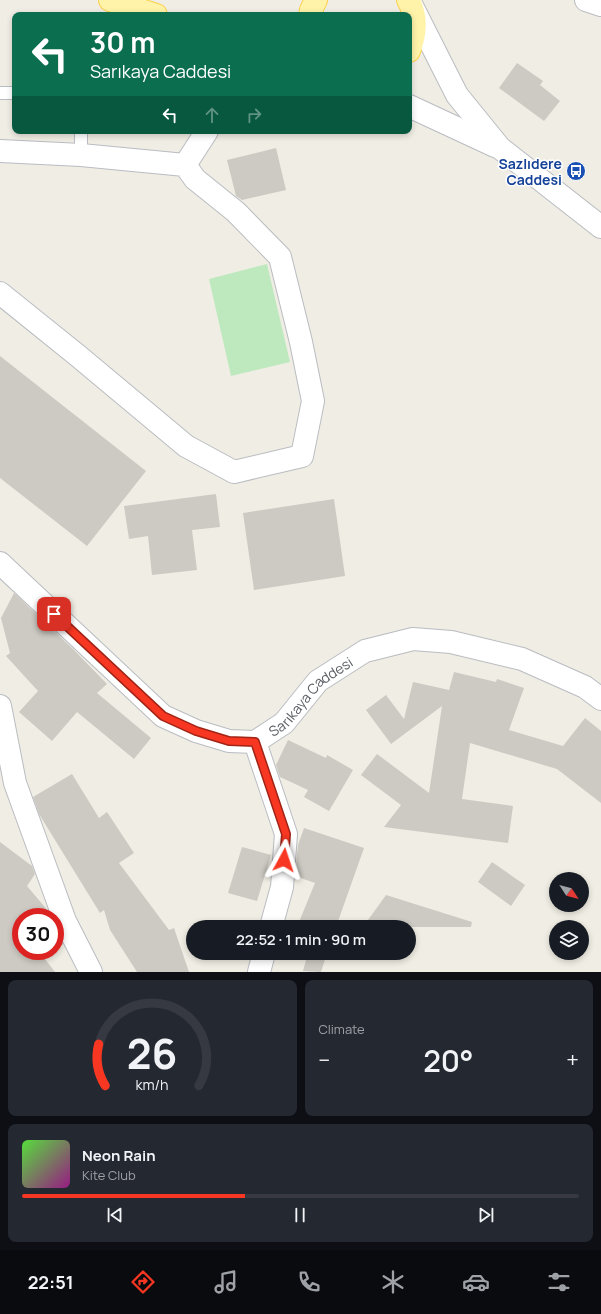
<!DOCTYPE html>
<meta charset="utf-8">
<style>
body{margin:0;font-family:Manrope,sans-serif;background:#242831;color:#f1f3f6;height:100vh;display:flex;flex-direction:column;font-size:15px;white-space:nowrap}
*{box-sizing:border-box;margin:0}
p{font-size:13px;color:#9ea1a6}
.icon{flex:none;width:22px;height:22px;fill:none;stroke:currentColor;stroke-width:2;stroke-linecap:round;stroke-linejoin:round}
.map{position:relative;height:972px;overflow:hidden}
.sheet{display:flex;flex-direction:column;gap:8px;padding:8px;background:#0d0f14;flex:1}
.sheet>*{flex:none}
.top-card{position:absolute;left:12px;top:12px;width:400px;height:122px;border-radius:8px;box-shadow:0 2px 6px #0003;background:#0b6e4f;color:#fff;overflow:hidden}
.needle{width:26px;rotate:126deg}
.controls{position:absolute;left:549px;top:872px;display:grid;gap:8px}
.controls a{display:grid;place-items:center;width:40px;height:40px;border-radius:50%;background:#171b24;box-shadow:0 2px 6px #0003;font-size:20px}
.speed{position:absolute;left:12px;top:908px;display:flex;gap:8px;font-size:20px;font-weight:700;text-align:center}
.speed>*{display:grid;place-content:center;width:52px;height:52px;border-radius:50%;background:#171b24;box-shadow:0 2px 6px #0003;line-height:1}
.speed .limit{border:6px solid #d22;background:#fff;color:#111}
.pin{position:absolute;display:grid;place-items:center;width:34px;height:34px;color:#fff;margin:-17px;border-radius:8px;box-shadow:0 2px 6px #0006}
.me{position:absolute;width:44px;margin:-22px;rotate:5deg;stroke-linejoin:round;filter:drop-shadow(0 0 3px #0008)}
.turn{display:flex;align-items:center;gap:14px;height:84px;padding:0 12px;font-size:18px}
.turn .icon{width:52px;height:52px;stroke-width:2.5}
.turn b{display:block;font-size:28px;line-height:34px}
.lanes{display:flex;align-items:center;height:38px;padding:0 12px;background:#0003;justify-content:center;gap:20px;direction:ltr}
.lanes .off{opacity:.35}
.big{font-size:30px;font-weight:600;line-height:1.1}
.sheet .widget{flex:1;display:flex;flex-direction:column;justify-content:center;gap:6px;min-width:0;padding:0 14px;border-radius:8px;background:#242831}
.sheet .dial{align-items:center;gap:0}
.dial svg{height:104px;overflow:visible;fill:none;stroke:#363941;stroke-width:7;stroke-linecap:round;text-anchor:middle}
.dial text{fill:#f1f3f6;stroke:none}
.song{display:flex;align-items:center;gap:12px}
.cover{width:48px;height:48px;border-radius:6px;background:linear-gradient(135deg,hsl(110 70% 55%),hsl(310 70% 35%))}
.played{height:4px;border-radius:2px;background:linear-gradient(90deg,#f83722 40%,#363941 40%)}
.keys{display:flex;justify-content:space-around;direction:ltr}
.heat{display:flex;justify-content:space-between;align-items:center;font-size:22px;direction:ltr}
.sheet .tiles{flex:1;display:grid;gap:8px;grid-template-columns:1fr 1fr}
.widget:last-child{grid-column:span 2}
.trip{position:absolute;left:186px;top:920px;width:230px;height:40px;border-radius:20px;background:#171b24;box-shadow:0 2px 6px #0003;font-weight:600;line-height:40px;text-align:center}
.tab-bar{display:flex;height:64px;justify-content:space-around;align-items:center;background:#090b0e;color:#9ea1a6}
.tab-bar .icon{width:28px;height:28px}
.tab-bar .selected{color:#f83722}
.tab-bar b{font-size:18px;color:#f1f3f6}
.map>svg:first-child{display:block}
.green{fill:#bee9bf}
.building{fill:#cdcac3}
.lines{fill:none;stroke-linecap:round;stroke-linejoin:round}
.service-casing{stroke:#b9bcc1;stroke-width:14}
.minor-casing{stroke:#b9bcc1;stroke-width:24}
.primary-casing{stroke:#fdd04f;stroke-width:24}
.service{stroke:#fff;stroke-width:12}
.minor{stroke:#fff;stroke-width:22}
.primary{stroke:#fff3a9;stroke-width:22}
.route-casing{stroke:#a12416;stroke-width:10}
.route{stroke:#f83722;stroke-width:7}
.labels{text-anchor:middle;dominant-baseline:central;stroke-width:3;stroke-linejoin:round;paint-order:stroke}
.transit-label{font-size:14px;font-weight:bold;fill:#164399;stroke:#fff;text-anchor:end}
.street-label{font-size:14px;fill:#5c6066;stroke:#fff}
</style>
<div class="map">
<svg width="601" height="972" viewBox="0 0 601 972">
<rect width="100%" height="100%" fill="#f0ede4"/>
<path class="green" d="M267,264L290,362L231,376L209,279Z"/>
<path class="building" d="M517,63L543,81L540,85L560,101L544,121L499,88Z
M276,148L286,190L242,200L236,196L227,160Z
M0,356L146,471L87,546L0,478Z
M216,494L220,527L192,530L197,570L152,575L148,536L129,539L124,506Z
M334,499L345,576L254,590L243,513Z
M14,593L74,650L107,684L97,693L151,738L134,759L77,712L52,741L19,712L38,691L6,656L10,653L1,618Z
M454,672L496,682L497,679L524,688L509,730L563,746L585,718L601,731V803L557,769L470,743L462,799L513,806L508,843L384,827L401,805L361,775L377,754L429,793L442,706L391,744L366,710L386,695L404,719L413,682L449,690Z
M288,740L326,758L327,755L353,770L329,811L304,797L308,790L280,777L276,765Z
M72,774L99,818L107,812L134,853L119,863L169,930L174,928L189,972H137L110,930L104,910L100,913L39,814L33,797Z
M304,828L364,848L336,927H311L299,922L315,883L295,876L298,845Z
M0,842L32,866L35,874L27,886L49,912L50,917H21V951H55L45,959L55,972H0Z
M242,847L271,855L257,901L228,893Z
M492,862L525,885L511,906L478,882Z
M386,895L472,922L471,927H363Z
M55,929L63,944L55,951Z
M308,953H327L321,972L303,971Z"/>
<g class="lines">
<g class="service-casing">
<path id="service" d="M0,93H15
M81,131V155"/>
</g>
<g class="minor-casing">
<g id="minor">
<path d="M586,0L601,5"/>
<path d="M412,6L457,95L500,148L601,227"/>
<path d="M409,106L495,146"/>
<path d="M0,151L81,155L185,165L195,179L236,212L280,257L301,342L313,401L302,456L234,472L186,446L77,355L0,293"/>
<path d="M185,165L207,131"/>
<path id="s1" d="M0,563L163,716L196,731L229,741L255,742L284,723L318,681L365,651L413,639L451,642L522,659L585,687L601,699"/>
<path d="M0,706L15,783L65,921L91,972"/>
<path d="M255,742L286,834L282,887L271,927"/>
<path d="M259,972L264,953"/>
</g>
</g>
<g class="primary-casing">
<path id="primary" d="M110,0L156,15
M408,0C418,17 416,34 409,51
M310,15L311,10L316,0"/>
</g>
<use href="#service" class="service"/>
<use href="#minor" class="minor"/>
<use href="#primary" class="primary"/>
</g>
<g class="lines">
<g class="route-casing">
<path id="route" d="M54,614L163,716L196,731L229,741L255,742L286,834L284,860"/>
</g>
<use href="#route" class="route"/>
</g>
<defs>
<g id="bus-disc" transform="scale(1)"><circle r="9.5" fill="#1a4fb4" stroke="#fff"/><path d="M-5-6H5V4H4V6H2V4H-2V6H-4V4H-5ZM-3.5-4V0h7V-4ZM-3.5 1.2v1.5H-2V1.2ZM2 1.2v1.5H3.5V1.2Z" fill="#fff"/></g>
</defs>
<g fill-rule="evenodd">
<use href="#bus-disc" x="576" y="171"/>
</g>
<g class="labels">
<g class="transit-label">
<text x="562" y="163">Sazlıdere<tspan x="562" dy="16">Caddesi</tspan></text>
</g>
<g class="street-label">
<text stroke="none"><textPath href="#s1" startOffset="393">Sarıkaya Caddesi</textPath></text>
</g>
</g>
</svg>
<div class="controls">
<a><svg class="needle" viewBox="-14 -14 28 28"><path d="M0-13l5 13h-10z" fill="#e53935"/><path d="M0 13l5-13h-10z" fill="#9ea1a6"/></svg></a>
<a><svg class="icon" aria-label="layers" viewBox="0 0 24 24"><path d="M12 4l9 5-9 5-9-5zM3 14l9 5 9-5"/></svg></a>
</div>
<div class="speed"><div class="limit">30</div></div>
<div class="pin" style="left:54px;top:614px;background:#d93025"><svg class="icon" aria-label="arrive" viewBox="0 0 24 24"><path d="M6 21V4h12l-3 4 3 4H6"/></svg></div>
<svg class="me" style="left:284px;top:860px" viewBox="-20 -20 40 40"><path d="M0-17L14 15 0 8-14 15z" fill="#f83722" stroke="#fff" stroke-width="4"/></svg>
<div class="trip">22:52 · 1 min · 90 m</div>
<div class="top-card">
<div class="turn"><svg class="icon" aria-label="left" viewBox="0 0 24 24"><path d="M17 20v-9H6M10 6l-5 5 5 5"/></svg><div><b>30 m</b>Sarıkaya Caddesi</div></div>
<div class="lanes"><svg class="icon" aria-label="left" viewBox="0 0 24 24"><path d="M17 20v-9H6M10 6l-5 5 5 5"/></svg><svg class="icon off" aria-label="ahead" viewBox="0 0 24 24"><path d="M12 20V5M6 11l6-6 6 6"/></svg><svg class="icon off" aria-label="right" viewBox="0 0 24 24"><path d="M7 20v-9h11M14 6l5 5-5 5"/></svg></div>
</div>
</div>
<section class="sheet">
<div class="tiles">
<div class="widget dial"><svg viewBox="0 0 100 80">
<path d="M14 69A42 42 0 1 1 86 69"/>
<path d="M14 69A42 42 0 0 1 9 37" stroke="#f83722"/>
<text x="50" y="56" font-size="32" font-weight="700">26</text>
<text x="50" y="72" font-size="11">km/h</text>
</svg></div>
<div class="widget"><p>Climate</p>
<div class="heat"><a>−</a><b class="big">20°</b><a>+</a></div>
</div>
<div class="widget">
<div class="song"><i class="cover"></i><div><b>Neon Rain</b><p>Kite Club</p></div></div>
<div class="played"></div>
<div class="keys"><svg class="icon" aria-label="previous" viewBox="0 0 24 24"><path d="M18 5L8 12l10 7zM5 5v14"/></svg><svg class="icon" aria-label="pause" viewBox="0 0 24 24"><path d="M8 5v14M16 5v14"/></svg><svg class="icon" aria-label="next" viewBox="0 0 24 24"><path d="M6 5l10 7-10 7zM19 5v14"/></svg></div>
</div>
</div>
</section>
<nav class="tab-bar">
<b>22:51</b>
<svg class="icon selected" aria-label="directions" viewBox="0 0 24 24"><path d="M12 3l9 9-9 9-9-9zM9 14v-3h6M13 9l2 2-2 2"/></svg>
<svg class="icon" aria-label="music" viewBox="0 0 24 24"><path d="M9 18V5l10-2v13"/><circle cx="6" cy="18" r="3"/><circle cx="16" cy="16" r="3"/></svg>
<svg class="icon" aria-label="phone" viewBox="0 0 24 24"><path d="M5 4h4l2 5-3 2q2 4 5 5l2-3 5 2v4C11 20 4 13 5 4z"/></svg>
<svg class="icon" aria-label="climate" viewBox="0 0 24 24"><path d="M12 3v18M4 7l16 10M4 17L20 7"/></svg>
<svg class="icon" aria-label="car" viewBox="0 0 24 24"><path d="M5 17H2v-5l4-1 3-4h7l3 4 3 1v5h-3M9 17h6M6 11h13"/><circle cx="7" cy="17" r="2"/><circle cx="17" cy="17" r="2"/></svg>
<svg class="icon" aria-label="filters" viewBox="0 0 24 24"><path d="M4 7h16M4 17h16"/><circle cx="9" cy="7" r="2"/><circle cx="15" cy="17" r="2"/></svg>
</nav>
